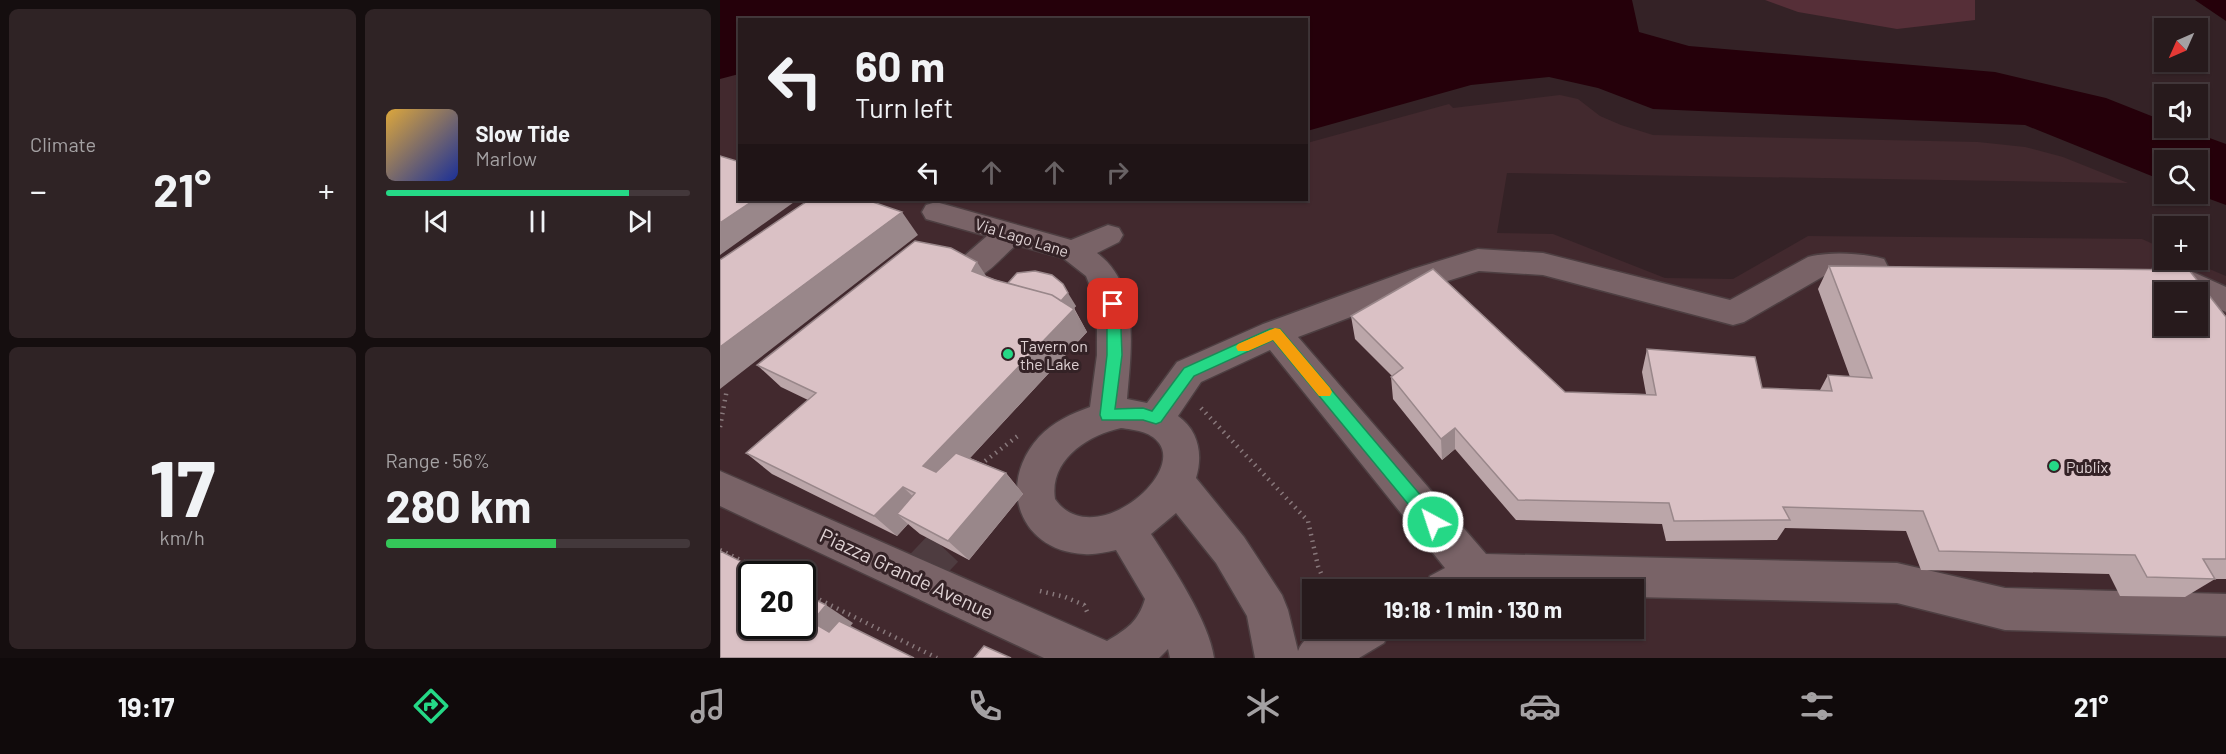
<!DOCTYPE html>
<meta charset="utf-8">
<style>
body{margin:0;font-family:Barlow,sans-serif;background:#2f2325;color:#f1f3f6;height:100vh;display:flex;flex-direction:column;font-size:22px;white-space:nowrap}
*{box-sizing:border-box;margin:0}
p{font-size:20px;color:#a4a1a3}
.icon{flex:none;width:33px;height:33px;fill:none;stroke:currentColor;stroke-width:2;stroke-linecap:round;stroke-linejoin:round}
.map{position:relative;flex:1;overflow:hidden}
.drawer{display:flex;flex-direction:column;gap:9px;padding:9px;background:#150e0f;width:720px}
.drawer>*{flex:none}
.hud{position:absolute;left:18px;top:18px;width:570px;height:183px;border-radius:0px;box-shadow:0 2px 4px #0004,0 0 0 2px #43383b;background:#271a1c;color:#f1f3f6;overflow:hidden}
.needle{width:39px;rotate:225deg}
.tools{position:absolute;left:1434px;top:18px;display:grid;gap:12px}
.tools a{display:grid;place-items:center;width:54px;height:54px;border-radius:0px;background:#271a1c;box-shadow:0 2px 4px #0004,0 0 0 2px #43383b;font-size:30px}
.speed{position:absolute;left:18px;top:561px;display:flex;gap:12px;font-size:30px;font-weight:700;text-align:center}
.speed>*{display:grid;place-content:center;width:78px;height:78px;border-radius:50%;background:#271a1c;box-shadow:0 2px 4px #0004,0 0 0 2px #43383b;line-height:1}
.speed .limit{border:3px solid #111;border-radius:9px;background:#fff;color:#111}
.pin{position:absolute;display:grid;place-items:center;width:51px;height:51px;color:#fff;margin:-26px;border-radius:12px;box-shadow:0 3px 9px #0006}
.me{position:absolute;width:66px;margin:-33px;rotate:320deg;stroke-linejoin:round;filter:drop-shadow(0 0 4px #0008)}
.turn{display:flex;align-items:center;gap:21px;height:126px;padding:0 18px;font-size:27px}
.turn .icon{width:78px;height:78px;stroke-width:2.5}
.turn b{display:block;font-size:42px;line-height:51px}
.lanes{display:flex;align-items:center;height:57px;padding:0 18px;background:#0003;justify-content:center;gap:30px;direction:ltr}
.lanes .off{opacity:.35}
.big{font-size:45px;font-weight:700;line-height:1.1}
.drawer .widget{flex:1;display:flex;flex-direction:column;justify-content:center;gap:9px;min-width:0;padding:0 21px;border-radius:9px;background:#2f2325}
.drawer .dial{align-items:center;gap:0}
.dial b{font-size:78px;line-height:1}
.song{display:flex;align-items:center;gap:18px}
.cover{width:72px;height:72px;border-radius:9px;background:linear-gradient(135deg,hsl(40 70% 55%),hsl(230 70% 35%))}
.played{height:6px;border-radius:3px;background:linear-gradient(90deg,#25d886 80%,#43383b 80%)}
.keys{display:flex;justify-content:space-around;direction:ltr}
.heat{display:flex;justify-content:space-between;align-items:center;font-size:33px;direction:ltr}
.charge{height:9px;border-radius:4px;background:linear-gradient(90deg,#34c759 56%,#43383b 0)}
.drawer .tiles{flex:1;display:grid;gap:9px;grid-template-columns:repeat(2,1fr)}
.trip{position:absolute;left:582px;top:579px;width:342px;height:60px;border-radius:0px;background:#271a1c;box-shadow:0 2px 4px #0004,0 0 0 2px #43383b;font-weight:700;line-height:60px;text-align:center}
.dock{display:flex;height:96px;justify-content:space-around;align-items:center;background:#100a0b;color:#a4a1a3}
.dock .icon{width:42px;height:42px}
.dock .current{color:#25d886}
.dock b{font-size:27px;color:#f1f3f6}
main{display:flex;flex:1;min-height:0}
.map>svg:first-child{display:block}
.built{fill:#42292e;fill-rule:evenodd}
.green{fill:#562f38}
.water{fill:#25000a}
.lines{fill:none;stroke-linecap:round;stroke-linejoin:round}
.minor-tunnel{stroke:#4e3c40;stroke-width:40;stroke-dasharray:40 20;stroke-linecap:butt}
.minor-casing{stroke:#4e3f42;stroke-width:3}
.path{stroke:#88787b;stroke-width:4.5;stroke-dasharray:1.5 5;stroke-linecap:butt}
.minor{fill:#796367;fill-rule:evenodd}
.wall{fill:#bba6a9}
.shaded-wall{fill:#99878a}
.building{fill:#dac1c5;stroke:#99878a;stroke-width:1.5;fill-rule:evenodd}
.route{fill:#25d886;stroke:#188c57;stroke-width:1.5}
.slow{fill:#f59e0b}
.poi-dot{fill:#25d886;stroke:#342226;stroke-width:2}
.labels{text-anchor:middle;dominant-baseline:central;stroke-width:6;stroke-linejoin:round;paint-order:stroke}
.street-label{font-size:16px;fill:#dfd2d4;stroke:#342226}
.poi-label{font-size:16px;fill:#dfd2d4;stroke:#342226;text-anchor:start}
.near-street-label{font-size:20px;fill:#dfd2d4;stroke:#342226}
</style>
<main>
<section class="drawer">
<div class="tiles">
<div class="widget"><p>Climate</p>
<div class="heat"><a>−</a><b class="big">21°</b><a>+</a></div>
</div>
<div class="widget">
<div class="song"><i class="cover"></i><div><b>Slow Tide</b><p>Marlow</p></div></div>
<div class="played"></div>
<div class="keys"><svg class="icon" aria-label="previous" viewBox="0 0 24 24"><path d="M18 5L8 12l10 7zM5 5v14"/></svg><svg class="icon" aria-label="pause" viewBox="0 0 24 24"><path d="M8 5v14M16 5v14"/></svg><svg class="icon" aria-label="next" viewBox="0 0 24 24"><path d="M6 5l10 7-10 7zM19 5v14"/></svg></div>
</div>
<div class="widget dial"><b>17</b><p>km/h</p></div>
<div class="widget"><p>Range · 56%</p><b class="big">280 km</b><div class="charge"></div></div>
</div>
</section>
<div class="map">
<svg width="1506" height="658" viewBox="0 0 1506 658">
<rect width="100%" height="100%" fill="#342226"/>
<path class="built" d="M0,0L20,20V200H586L587,143L729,104L733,108L840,95L858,99L880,116L901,125L933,135L1258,142L1305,147L1343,157L1408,183L787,173L777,233L833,234L945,278L1013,279L1088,236L1422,239L1444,249V260H1468L1506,276V658H0ZM1444,292H1478V326H1444ZM32,574H82V626H32ZM592,590H914V628H592Z"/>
<path class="green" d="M1045,0H1255V20L1177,29L1078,12Z"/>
<path class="water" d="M0,0H912L919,32L969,46L1275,72L1386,98L1444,121V128H1462L1506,144V205L1476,194L1478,160H1444V181L1305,125L933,109L878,88L829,77L751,85L587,131L586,20H20L19,74L0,79Z
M1475,0H1506V21Z"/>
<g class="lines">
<path class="minor-tunnel" d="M196,577L255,515"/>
<g class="minor-casing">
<path id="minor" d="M216,202L351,240L388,225L399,228L403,235L399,242L377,253C421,285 411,351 407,399L427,403L457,362L543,324L693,269L758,249L823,253L1010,300L1088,257C1110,251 1142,253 1164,259L1168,267L1164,275L1153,278L1104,276L1024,322L1013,325L823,275L759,271L715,285L578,337L766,554L1177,563L1285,588L1506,594V636L1285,630L1177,603L914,597V590H704L710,576L725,568L550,350L481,382L458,416C479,431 483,455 476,478L524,537L562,595L568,610L578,651C591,619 642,628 671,628L664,643L639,658H535L527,616L496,563L456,513L431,534C452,566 489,621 494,658H450L448,649L439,658H324L0,506V471L387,641C407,629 418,622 425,599L396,550C386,552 375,555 364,554C299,551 276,484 319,437C333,422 351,414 370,407L377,355V304L366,276L343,258L296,245C278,260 260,287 235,280L231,272L235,264L267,236L206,219L202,212L206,205ZM401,428C414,430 430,431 439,443C464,476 372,552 335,499C329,460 368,435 401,428Z
M1444,265L1464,268L1506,287V312L1478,300V292H1461L1433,284L1428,276L1433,268Z"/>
</g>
<path class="path" d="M481,408L588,521L598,566L608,590
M0,427L7,389
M260,465L299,435
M0,550L49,574
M82,591L217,658
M320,591L345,597L364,605L369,616"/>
<use href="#minor" class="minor"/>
</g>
<path class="wall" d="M1109,266L1506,317V579H1495L1465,597L1400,596L1389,574L1201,570L1186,531L1065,528L1057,540L946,541L942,524L796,520L735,449L722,460L673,399L671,377L672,376L635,339L631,316L845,392L926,394L922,372L927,349L1042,388L1100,390L1108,375L1130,377L1098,289Z
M265,276L356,306L354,308L367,332L250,458L286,473L303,494L249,560L200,534L188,524L177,536L52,474L26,453L88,400L61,387L37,365Z"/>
<path class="shaded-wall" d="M34,200H77L0,255V223Z
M182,212L198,235L0,389V347Z
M257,262L272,285L252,271Z
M348,293L356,306L345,318L337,305Z
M354,309L367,332L223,487L203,466Z
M735,428V449L722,460L721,439Z
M286,473L303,494L249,560L228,541Z
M183,487L204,507L177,514L188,524L177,536L154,516Z
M106,605L133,623L120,639L92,622Z"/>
<path class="building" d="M0,156L20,162V200H34L0,223Z
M89,200H147L182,212L0,347V260Z
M195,241L231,248L257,262L252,271L275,280L332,295L354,309L203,466L216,472L236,453L286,473L228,541L177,514L195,493L183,487L154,516L26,453L96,393L37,365Z
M1109,266L1469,270L1506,317V559H1483L1495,579L1427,577L1415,555L1219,551L1203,511L1063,507L1070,520L954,521L949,503L798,500L735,428L721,439L671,377L683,368L631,316L713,269L845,392L936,395L927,349L1035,357L1042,388L1112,391L1108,375L1152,378ZM1444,292H1478V326H1444Z
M315,271L332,275L343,284L348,293L341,301L332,295L288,283L297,273Z
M0,551L46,574H32V626H82V593L106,605L92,622L109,632L119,621L194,658H0Z
M264,646L291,658H254Z"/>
<path class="route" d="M393,299L400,304L402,355L395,409L423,408L432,411L464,368L550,329H560L719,517L721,522L719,527L713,529L707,527L553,340L474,376L441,422L436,424L423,420H382L380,415L387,355V304Z"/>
<path class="slow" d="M555,328L560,329L610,388L612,392L610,396H599L553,340L528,351H518L516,347L518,344Z"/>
<g class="poi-dot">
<circle cx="288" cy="354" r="6"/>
<circle cx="1334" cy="466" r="6"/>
</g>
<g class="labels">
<g class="street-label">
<text transform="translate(302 237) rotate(17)">Via Lago Lane</text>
</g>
<g class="poi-label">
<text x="300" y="345">Tavern on<tspan x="300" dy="18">the Lake</tspan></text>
<text x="1346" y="466">Publix</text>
</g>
<g class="near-street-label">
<text transform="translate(187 573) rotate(25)">Piazza Grande Avenue</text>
</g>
</g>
</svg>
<div class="tools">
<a><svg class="needle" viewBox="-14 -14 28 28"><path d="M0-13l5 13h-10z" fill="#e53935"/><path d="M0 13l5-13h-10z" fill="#a4a1a3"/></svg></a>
<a><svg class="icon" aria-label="sound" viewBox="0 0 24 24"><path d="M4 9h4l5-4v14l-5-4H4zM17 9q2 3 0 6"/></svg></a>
<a><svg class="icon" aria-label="search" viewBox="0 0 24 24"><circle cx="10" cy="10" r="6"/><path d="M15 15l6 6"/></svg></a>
<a>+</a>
<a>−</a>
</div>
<div class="speed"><div class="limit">20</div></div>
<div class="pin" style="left:393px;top:304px;background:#d93025"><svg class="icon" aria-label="arrive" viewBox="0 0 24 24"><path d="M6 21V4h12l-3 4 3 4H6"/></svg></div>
<svg class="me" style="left:713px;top:522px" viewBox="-20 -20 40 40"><circle r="17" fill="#25d886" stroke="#fff" stroke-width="3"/><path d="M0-11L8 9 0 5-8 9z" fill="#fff"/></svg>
<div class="trip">19:18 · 1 min · 130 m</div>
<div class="hud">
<div class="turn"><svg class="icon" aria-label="left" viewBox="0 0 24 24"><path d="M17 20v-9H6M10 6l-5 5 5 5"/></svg><div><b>60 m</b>Turn left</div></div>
<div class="lanes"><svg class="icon" aria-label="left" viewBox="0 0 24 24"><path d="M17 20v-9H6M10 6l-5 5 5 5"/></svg><svg class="icon off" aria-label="ahead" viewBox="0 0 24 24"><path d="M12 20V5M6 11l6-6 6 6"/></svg><svg class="icon off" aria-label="ahead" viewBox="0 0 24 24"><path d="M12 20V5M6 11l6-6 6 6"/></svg><svg class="icon off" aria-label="right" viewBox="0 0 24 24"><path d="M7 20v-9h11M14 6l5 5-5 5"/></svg></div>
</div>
</div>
</main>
<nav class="dock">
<b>19:17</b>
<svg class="icon current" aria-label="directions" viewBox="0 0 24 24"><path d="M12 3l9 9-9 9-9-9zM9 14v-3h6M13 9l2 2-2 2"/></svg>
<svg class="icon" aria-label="music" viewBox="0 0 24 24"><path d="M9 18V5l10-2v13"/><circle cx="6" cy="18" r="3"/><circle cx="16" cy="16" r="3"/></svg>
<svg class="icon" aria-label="phone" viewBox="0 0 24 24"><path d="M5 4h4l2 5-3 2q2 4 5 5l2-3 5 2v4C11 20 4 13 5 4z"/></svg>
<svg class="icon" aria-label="climate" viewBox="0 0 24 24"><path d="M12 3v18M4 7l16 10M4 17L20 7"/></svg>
<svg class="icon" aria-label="car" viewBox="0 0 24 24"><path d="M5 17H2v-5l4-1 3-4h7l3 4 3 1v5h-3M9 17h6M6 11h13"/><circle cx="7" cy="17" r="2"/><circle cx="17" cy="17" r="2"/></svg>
<svg class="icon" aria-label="filters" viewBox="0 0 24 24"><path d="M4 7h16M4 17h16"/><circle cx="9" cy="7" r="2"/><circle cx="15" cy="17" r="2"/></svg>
<b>21°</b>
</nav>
